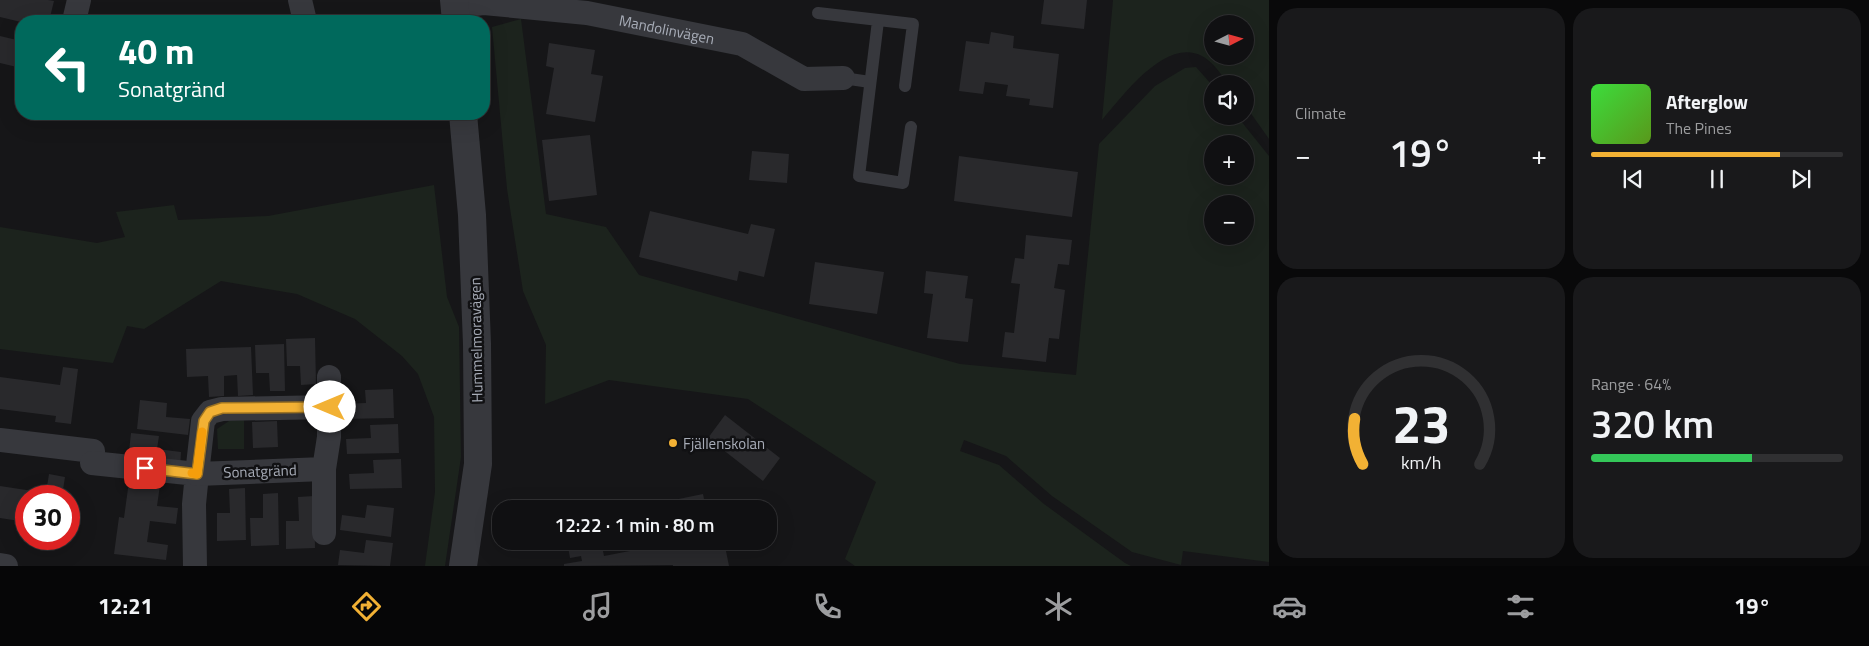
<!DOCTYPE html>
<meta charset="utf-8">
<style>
body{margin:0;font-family:"Titillium Web",sans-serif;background:#19191b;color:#f1f3f6;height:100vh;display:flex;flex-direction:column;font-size:19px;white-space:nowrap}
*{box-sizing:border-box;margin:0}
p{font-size:16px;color:#9c9d9f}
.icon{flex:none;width:28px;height:28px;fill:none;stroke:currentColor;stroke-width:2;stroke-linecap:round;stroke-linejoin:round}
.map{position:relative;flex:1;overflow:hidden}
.drawer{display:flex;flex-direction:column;gap:8px;padding:8px;background:#09090a;width:600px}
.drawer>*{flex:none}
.guide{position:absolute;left:15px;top:15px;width:475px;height:105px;border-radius:20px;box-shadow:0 5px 20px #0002,0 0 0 1px #303032;background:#00695c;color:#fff;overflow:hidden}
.needle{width:32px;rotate:84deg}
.fabs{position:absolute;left:1204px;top:15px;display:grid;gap:10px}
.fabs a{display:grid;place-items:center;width:50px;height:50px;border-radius:50%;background:#101012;box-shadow:0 5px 20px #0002,0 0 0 1px #303032;font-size:25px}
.speed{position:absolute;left:15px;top:485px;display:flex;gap:10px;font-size:25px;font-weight:700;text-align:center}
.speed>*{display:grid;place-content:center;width:65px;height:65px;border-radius:50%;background:#101012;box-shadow:0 5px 20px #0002,0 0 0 1px #303032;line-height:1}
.speed .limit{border:8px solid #d22;background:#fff;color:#111}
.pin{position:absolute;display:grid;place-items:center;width:42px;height:42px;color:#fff;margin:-21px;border-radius:10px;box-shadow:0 2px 8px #0006}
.me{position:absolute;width:55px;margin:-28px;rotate:270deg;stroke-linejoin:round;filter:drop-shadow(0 0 4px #0008)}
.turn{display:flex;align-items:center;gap:18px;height:105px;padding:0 20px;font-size:22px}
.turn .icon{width:65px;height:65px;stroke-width:2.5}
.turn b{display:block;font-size:35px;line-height:42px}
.big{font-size:38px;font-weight:600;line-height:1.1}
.drawer .widget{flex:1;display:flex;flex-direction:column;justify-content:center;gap:8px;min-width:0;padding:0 18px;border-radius:20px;background:#19191b}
.drawer .dial{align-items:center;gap:0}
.dial svg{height:130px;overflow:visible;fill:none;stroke:#303032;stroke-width:7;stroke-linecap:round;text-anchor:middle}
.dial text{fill:#f1f3f6;stroke:none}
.song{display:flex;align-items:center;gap:15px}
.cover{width:60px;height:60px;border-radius:8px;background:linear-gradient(135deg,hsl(120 70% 55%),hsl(90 70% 35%))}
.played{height:5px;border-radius:2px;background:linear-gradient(90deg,#f2b134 75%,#303032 75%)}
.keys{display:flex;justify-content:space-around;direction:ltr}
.heat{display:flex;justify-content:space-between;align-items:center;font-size:28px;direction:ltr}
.charge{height:8px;border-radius:4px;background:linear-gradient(90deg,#34c759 64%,#303032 0)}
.drawer .tiles{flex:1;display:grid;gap:8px;grid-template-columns:repeat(2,1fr)}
.trip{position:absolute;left:492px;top:500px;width:285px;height:50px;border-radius:20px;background:#101012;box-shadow:0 5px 20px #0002,0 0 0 1px #303032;font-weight:600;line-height:50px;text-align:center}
.dock{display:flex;height:80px;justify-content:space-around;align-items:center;background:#060607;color:#9c9d9f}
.dock .icon{width:35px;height:35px}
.dock .on{color:#f2b134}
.dock b{font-size:22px;color:#f1f3f6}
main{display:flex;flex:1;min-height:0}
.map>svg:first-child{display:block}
.green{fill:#1c231d;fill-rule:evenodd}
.building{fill:#29292c}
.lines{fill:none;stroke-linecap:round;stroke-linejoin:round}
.service{stroke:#37383d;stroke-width:12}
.minor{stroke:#37383d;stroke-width:24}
.tertiary{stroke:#37383d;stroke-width:28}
.route-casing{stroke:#9d7322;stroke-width:12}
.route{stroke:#f2b134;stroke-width:9}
.slow{stroke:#f59e0b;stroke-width:9}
.poi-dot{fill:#f2b134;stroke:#111113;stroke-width:2}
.labels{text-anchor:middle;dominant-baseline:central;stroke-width:5;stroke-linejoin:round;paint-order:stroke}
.street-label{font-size:15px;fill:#a8adb8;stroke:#111113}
.poi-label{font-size:15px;fill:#a8adb8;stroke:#111113;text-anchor:start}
</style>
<main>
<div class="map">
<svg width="1269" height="566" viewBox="0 0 1269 566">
<rect width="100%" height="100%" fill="#161618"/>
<path class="green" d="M1113,0H1269V139L1245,105V84H1228C1221,74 1213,62 1202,56C1165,37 1122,97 1102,120ZM1212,24H1245V56H1212Z
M521,19L546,214L606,227L639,275L960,364L1076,375L1099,144L1155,86L1185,68L1196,67L1212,85V116H1237L1269,156V562L1183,551L1181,565L1132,552L1052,496L1006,456L964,440L960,451L999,465L1044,504L1125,563L1131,566H855L845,559L876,482L748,399L609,380L545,404L546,345L523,291L507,189L492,27ZM1212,144H1245V176H1212ZM1212,204H1245V236H1212Z
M434,185L447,297L459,327L461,457L445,566H425L435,492L434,417L418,374L402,356L355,319L297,294L221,281L144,329L127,326L113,363L0,349V227L97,243L125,237L116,212L174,205L178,220L268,216Z
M244,420V449H218L217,429L229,421Z"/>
<path class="building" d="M0,0H48L54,1L49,21L21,22L0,17Z
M1044,0H1087L1084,29L1041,24Z
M991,32L1014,36L1013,48L1059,54L1053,108L1029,105L1030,99L1006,96L1008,85L985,82L983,94L959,91L966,41L989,44Z
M0,36L21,41V68L0,63Z
M549,43L595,50L591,74L603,76L595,122L546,114L554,68L546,66Z
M590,135L597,195L549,201L542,140Z
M752,151L789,154L787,183L749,180Z
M959,156L1078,172L1072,217L954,201Z
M650,211L748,234L751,224L775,229L764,277L739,271L737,281L639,257Z
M1026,235L1072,240L1069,265L1058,264L1054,288L1065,290L1059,339L1049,338L1046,362L1002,357L1005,332L1014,333L1020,284L1011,283L1015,258L1024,259Z
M815,262L884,272L877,314L809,304Z
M926,271L968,276L965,298L973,299L968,342L927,338L933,294L924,293Z
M315,338L316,384L301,385L300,366H287L286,339Z
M284,344L285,391H270L269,373H256L255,345Z
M251,347L253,395L238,396L237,375L224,376V396L209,397L208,376L187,377L186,349Z
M63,367L78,369L71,424L55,422L56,416L0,409V377L60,385Z
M393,389L394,418L342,419V404L366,403L365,390Z
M140,400L167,403L166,417L190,419L188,435L137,429Z
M725,415L780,458L763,481L708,438Z
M277,421L278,447L253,448L252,422Z
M398,424L399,453L347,454L346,439L371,438L370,425Z
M131,433L159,436L157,449L181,452L180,467L128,461Z
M401,459L402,488L350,489L349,474L374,473L373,460Z
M49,474L65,477L62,496H26V522L0,518V486L46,493Z
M129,481L160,485L157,506L178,508L176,524L150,521L147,542L168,545L166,560L114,554L119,517L124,518Z
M245,488L246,540L217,541V513H230L229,489Z
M278,493L279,545L251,546L250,518H263V494Z
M703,494L706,509H670L669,501Z
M314,496L315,548L286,549V521H299L298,497Z
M367,505L394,508L391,537L340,530L342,515L365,518Z
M366,540L393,543L390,566L338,565L340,550L364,553Z
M567,541H606L608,551H603L604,556L635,550L633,545L626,546L625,541H651L652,545L673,541H724L729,566H673V565L564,566V564L582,561L581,556L570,558Z"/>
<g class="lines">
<path class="service" d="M818,13L913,24L905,86
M878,21L859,176L903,183L911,127
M843,78L870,82"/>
<g class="minor">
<path d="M300,0L305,21"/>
<path id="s1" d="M455,6L484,3L587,13L742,44L804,79L843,78"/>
<path d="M74,21L79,0"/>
<path d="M329,377V407"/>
<path d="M0,440L93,451"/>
<path d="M92,463L197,474L194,504L195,566"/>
<path d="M324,469L197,474L203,421L210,412L222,409L329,407V437L324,469V533"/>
<path d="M0,565L6,566"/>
</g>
<path class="tertiary" d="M454,0L456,21
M463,566L478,464L477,344L472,215L463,114"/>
</g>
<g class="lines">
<g class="route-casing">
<path id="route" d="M145,468L197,474L204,421L210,412L222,408L330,407"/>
</g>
<use href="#route" class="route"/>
<path class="slow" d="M192,473L197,474L202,432"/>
</g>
<circle class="poi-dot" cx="673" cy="443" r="5"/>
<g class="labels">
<g class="street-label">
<text stroke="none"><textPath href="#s1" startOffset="214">Mandolinvägen</textPath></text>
<text transform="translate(476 340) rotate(-91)">Hummelmoravägen</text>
<text transform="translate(260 471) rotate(-2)">Sonatgränd</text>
</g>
<g class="poi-label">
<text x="683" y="443">Fjällenskolan</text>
</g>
</g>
</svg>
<div class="fabs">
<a><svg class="needle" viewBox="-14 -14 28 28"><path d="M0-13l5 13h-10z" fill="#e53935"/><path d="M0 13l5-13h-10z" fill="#9c9d9f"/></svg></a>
<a><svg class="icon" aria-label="sound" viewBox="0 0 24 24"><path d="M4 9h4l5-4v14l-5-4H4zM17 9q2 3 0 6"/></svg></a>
<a>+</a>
<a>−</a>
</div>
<div class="speed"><div class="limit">30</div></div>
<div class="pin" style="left:145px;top:468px;background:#d93025"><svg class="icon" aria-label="arrive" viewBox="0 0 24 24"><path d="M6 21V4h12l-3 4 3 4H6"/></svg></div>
<svg class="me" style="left:330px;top:407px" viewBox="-20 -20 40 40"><circle r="19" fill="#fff"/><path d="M0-13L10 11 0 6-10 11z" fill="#f2b134"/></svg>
<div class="trip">12:22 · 1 min · 80 m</div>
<div class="guide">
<div class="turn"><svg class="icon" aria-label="left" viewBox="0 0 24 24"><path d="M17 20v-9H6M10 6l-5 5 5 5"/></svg><div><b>40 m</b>Sonatgränd</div></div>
</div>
</div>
<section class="drawer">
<div class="tiles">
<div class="widget"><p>Climate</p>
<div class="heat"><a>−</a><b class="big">19°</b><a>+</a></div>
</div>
<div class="widget">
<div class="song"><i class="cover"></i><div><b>Afterglow</b><p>The Pines</p></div></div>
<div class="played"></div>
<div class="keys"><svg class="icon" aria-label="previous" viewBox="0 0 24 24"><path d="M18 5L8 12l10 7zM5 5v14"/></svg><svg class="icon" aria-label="pause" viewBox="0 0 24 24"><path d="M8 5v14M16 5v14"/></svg><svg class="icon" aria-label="next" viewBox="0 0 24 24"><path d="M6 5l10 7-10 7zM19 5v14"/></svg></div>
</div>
<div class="widget dial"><svg viewBox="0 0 100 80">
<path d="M14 69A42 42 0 1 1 86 69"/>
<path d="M14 69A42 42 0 0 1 9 41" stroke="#f2b134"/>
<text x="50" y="56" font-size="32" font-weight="700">23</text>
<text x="50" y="72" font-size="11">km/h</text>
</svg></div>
<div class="widget"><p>Range · 64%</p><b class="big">320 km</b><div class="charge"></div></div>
</div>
</section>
</main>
<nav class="dock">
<b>12:21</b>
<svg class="icon on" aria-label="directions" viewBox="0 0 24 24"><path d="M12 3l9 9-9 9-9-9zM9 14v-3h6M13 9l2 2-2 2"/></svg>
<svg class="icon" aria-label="music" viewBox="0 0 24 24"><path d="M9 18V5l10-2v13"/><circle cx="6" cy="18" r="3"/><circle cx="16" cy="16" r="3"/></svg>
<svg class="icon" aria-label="phone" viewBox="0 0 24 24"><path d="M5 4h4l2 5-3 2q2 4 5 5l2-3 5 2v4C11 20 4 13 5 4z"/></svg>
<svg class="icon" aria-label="climate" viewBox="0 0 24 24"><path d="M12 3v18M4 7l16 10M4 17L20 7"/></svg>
<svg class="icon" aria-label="car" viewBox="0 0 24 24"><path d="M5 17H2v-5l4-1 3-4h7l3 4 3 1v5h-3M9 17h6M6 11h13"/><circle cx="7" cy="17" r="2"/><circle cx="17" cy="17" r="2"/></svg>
<svg class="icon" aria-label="filters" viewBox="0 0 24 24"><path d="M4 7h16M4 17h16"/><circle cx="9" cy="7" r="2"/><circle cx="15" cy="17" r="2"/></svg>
<b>19°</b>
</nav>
